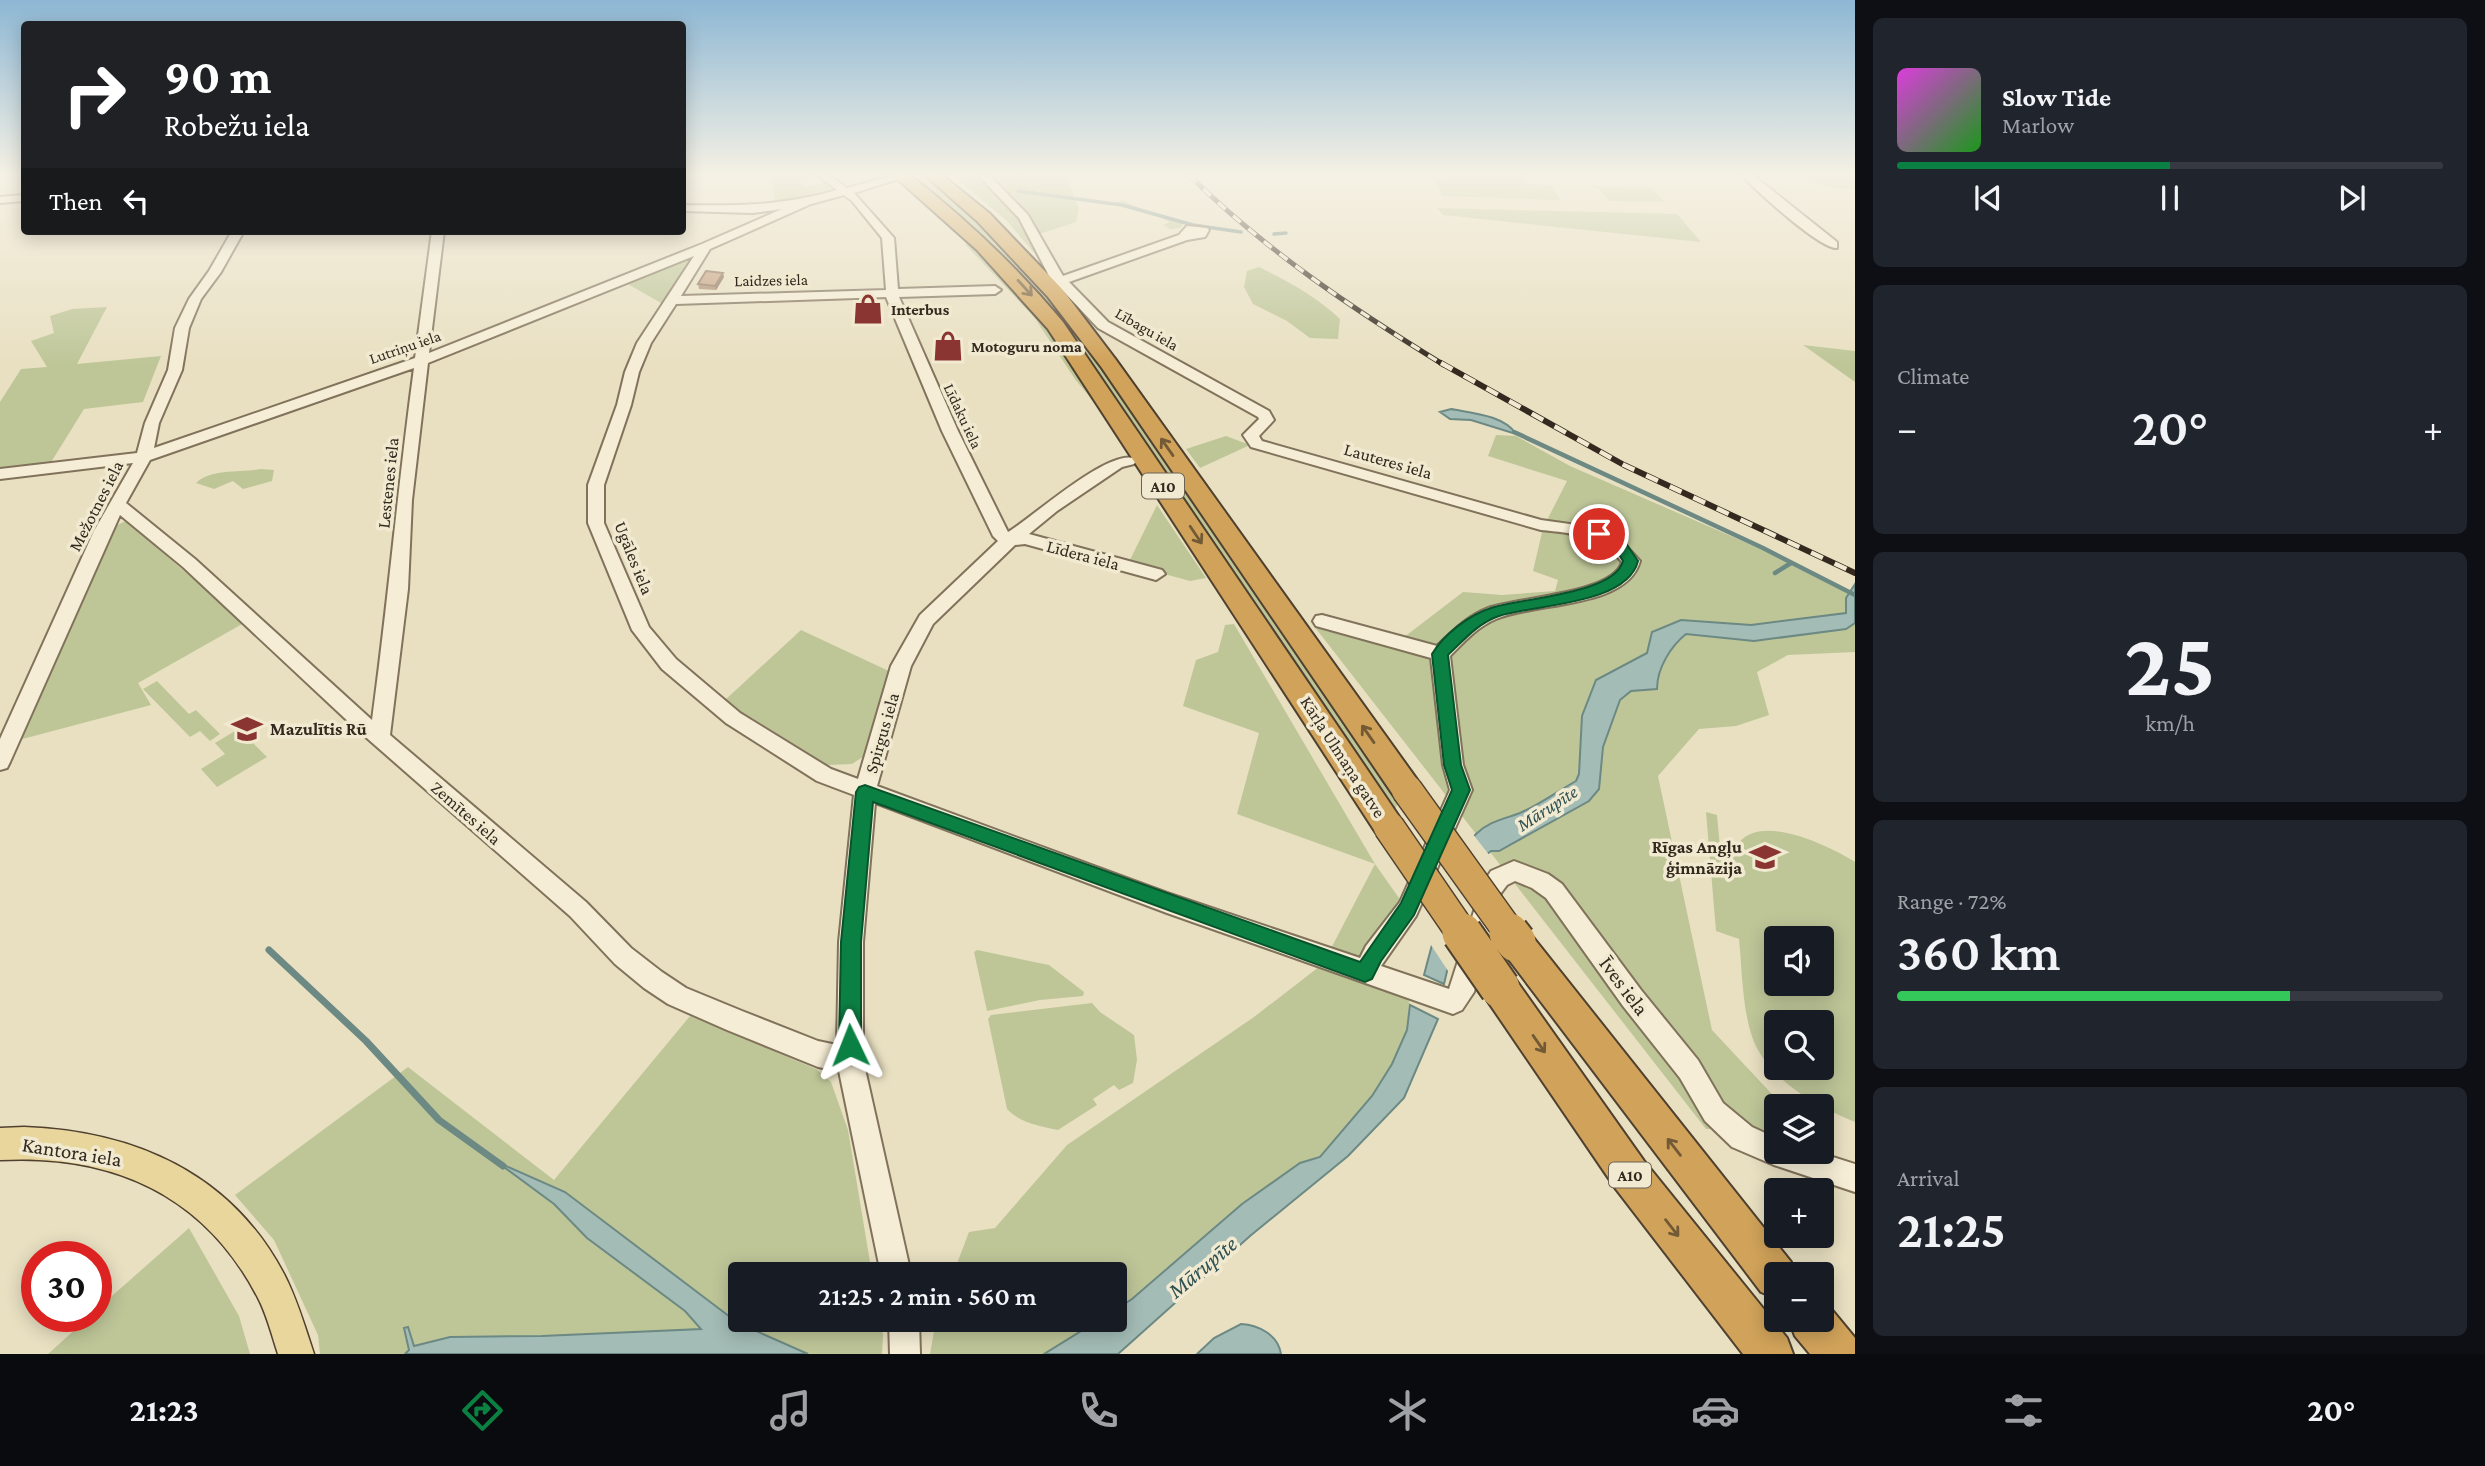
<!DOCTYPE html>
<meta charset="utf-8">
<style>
body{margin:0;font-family:"Crimson Pro",serif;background:#20242c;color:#f1f3f6;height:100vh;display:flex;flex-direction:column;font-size:26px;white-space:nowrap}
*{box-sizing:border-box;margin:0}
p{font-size:23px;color:#9ea1a6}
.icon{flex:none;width:38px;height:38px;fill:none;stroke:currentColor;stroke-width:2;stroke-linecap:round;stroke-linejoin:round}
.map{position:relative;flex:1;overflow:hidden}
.panel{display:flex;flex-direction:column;gap:18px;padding:18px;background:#0d0f14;width:630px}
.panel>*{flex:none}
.top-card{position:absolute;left:21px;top:21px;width:665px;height:214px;border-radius:7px;box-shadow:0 4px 18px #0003;background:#202124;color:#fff;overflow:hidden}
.fabs{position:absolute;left:1764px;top:926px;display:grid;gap:14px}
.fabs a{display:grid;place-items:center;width:70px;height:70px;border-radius:7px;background:#171b24;box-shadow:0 4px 18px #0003;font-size:35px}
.speed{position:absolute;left:21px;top:1241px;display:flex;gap:14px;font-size:35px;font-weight:700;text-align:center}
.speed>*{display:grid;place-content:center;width:91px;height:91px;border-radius:50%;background:#171b24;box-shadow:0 4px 18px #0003;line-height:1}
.speed .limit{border:10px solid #d22;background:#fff;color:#111}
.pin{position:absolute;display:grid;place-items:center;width:60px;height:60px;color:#fff;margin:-30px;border:4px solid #fff;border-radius:50%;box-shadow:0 2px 7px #0007}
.me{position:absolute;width:77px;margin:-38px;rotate:358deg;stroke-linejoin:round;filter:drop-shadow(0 0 5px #0008)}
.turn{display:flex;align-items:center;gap:24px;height:147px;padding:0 28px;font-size:32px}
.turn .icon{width:91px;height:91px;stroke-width:2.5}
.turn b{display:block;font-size:49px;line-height:60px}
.then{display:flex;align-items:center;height:66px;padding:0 28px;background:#0003;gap:14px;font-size:26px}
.big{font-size:52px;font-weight:600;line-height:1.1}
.panel .card{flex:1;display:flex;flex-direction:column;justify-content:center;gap:10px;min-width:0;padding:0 24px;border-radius:10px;background:#20242c}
.panel .dial{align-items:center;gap:0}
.dial b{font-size:91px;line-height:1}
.song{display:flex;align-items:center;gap:21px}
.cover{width:84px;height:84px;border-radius:10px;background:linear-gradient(135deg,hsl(300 70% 55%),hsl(120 70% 35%))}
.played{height:7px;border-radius:4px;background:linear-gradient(90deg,#0b8043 50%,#363941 50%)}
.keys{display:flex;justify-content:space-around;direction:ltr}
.heat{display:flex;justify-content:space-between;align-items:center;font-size:38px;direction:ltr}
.charge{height:10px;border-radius:5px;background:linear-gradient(90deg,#34c759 72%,#363941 0)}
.trip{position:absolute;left:728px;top:1262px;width:399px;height:70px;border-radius:7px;background:#171b24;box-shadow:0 4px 18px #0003;font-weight:600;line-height:70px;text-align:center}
.dock{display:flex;height:112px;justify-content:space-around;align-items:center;background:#090b0e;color:#9ea1a6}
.dock .icon{width:49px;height:49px}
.dock .on{color:#0b8043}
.dock b{font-size:32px;color:#f1f3f6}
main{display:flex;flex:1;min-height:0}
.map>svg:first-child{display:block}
.green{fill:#bec698;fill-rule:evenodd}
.water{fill:#a4bcb6;stroke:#6c8984;stroke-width:2}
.pier{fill:#e9e0c2}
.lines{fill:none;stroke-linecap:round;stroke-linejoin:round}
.stream-far2{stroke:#6c8984;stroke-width:3.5}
.stream-far1{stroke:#6c8984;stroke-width:4.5}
.stream{stroke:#6c8984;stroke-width:7}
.minor-casing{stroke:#81725b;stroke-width:4}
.major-casing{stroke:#4f402f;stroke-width:3}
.highway-casing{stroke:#4f402f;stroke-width:4}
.minor{fill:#f5edd5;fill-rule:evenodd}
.major{fill:#e9d69d;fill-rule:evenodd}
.highway{fill:#d1a35a;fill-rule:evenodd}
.rail-far1-casing{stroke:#33291e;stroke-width:5}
.rail-casing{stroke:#33291e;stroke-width:6}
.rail-far1{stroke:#f1ead1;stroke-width:3.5;stroke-dasharray:10;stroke-linecap:butt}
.rail{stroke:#f1ead1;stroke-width:4.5;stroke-dasharray:13;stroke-linecap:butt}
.highway-bridge-far1-casing{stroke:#4f402f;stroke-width:33;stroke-linecap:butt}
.highway-bridge-casing{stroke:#4f402f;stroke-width:43;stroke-linecap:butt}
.highway-bridge-far1{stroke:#d1a35a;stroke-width:30}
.highway-bridge{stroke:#d1a35a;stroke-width:39}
.wall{fill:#a9886b}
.shaded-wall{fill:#896f57}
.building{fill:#c49e7c;stroke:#896f57;stroke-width:2}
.oneway{stroke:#725a36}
.route{fill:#0b8043;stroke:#07532c;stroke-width:2}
.labels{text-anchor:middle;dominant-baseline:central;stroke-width:7;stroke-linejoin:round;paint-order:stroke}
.far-street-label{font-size:16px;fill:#33291e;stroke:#f1ead1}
.far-poi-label{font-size:16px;font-weight:bold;fill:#33291e;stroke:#f1ead1;text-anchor:start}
.shield{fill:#f1ead1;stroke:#6c6354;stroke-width:2}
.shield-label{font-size:16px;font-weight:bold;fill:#33291e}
.street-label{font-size:18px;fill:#33291e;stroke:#f1ead1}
.poi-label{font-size:18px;font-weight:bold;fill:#33291e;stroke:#f1ead1;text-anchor:start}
.water-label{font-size:19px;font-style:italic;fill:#2f5151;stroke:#f1ead1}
.near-street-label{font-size:21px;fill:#33291e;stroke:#f1ead1}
.near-water-label{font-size:23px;font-style:italic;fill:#2f5151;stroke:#f1ead1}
</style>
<main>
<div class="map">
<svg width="1855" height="1354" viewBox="0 0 1855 1354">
<rect width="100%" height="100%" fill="#e9e0c2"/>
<path class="green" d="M791,175H813L817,177L801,183L806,187L824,183L830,189L775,202L771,177Z
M953,175H979L1012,207L1040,260L1007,221Z
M987,175H1067L1075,200L1114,203L1123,200L1142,210L1183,222L1181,228L1170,229L1163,225L1170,222C1145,208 1104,204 1075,200L1079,208L1076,222L1036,235L1021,207Z
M1448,175H1519L1526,184L1550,185L1561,200L1442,196L1435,180L1451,181Z
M1805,175H1854L1855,189C1835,188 1821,188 1805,175Z
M923,177C987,225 1039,284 1089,347L1399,801L1394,812L1040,295L978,230L916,179Z
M1591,186L1651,188L1665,202L1610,201L1599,189Z
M1437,208L1677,214L1701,242L1443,215Z
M968,243L1040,319L1110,422L1075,379L1034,317L965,244Z
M684,260L691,262L663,304L624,282Z
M1259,267C1288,281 1317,297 1340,319L1338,339L1310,338L1287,321L1253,304L1244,287L1247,271Z
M107,307L77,364L161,356L143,402L84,409L50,464L0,469V402L21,369L47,367L31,341L54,333L50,316L72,309Z
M1803,345L1855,351V382Z
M1496,435L1516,436L1570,466L1763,550L1855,597V652L1788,655L1757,672L1769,715L1736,726L1699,729L1658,776L1712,1030L1783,1106H1776V1130L1706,1129L1310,621L1398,646L1399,641L1463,592L1502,595L1555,591L1558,580L1533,571L1543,528L1567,481L1488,456Z
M1226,436L1250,445L1200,468L1186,449Z
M261,469L274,470L272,481L243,489L233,481L214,489L196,483C212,468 240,473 261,469Z
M1157,505L1206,578L1190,581L1128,564Z
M126,521L244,623L138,683L151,705L15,741L113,527Z
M1234,624L1375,864L1404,905L1361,956H1327L1375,864L1237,814L1259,733L1183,706L1196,660L1218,652L1225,625Z
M801,630L891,672L869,753L852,764L827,765L724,701Z
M157,681L189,714L196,710L220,734L210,741L200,731L190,737L143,689Z
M245,725L257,738L252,742L267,757L217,787L201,769L225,754L215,743Z
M1706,812L1717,815L1721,858L1731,862C1732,858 1733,851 1736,847C1757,810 1830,846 1855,862V1122C1815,1106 1762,1077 1750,1030C1742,1001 1742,968 1739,939L1716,931ZM1776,938H1822V984H1776ZM1776,1022H1822V1068H1776Z
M977,950L1049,965L1084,992L1083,996L1040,1000L987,1011L974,952Z
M1324,963L1406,992L1410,1005L1407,1030L1392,1064L1372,1096L1320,1157L1300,1163L1242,1204L1132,1299L1115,1310V1274H953L969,1232L995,1228L1067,1145L1254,1017Z
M1092,1003L1100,1012L1134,1035L1137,1060L1133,1083L1119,1090L1114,1085L1093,1099L1097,1105L1058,1130C1040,1126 1020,1123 1007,1109L988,1019L991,1015Z
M690,1016L816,1069L831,1082L848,1130L872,1274H740V1320H880L883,1335L882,1354H320L318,1335L274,1240L235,1195L408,1067L554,1180Z
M189,1228L239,1316L250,1354H48L90,1316H96V1310Z
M936,1320H1099L1044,1354H930Z"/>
<path class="water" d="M1451,409C1471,413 1504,415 1516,434L1471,420L1450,419L1440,412Z
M1855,584V623L1846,629L1754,641L1686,634C1671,646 1657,668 1657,689L1631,691L1620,700L1603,747L1599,789L1589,801L1499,851H1491L1486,855L1470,874L1444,984L1424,975C1432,944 1456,854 1476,834C1489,821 1504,819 1520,813C1539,805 1558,791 1576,781L1579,774L1582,716L1596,680L1647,653L1652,632L1681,620L1751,625L1846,613V598Z
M1410,1005L1438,1019L1404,1098L1348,1156L1250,1236L1118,1354H1044L1099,1320H1115V1310L1132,1299L1242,1204L1300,1163L1320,1157L1372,1096L1392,1064L1407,1030Z
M497,1162L565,1192L738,1323L808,1354H405L409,1350L404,1328L408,1327L414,1346L450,1337L542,1336L701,1329L685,1311L587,1238L554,1204Z
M1241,1324C1259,1325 1278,1335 1281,1354H1197L1214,1338Z"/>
<path class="pier" d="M1472,833L1490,856L1474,876L1467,919L1450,974L1429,942L1462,849Z"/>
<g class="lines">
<path class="stream-far2" d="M1018,191L1122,205L1193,225L1241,232
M1274,234L1286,233"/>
<path class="stream-far1" d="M1514,432L1763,548L1855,595
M1775,573L1791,563"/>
<path class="stream" d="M269,950L366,1041L439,1120L503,1166"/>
<g class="minor-casing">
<path id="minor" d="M817,175H829L847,188L895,175H911L854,193L894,238L898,289L995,286L1001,290L995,294L899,297L958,431L1008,532C1033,517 1105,451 1134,458L1136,461L1134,464L1122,467L1057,511L1029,534L1162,570L1165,574L1156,580L1025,544L1015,545L933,624L911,666L877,786L1167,893L1360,958L1366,946L1400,902L1450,790L1443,765L1431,658L1316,626L1313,621L1316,616L1322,615L1437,646C1453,631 1467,616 1488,608C1518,597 1613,594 1622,562C1601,535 1573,533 1541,530L1251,447L1243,435L1259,419L1258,417L1098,328L1049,276L1019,218L978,175H989L1028,215L1063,276L1179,235L1187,226L1207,228L1209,230L1205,237L1187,240L1069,282L1108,322L1269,411L1274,420L1259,436L1262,441L1541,520L1598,528L1619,538L1640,561C1627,609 1535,602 1496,619C1477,627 1464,642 1450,656L1463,765L1472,790L1416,916L1381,966L1449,989L1483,883L1491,871L1514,861L1548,874L1562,884L1641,990L1698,1060L1723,1103L1752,1127L1776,1138V1152H1817L1855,1164V1192L1774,1165L1732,1147L1705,1121L1680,1078L1623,1006L1546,898L1532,888L1515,881L1507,885L1501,893L1474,992L1462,1010L1453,1014L1167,913L875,803L863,942V1060L911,1274H881L839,1071L818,1067L727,1030L668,1004L644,988L615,964L570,916L352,725L183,567L120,515L10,762L7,768L0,770V739L94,531L133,463L0,479V469L137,453L145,423L168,370L175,328L189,299L209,271L232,231H244L221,272L201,299L189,328L182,370L159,423L154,448L415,358L432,231H444L429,353L702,244L782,209L753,213L682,211V205C740,206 780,206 837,190ZM844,195L852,201L882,238L886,290L681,296L710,249L811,204ZM694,256L637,343L625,372L617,405L588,485V523L632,630L662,669L726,723L817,781L854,795L839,942L837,1045L818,1041L742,1011L686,988L662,972L631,948L586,902L390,735L408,589L412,500L428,363ZM886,297L942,431L993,536L998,541L920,615L891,666L858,779L831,769L740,713L676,659L649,627L604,523V485L631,405L639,372L651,343L676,304ZM414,368C398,485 388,603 372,720L195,559L126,503L150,460Z
M1742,175H1753L1837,242V248C1821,250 1755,190 1742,175Z
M24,195V201L0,203V197Z
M889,1320H919L920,1354H890Z"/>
</g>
<g class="major-casing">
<path id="major" d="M24,1127C134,1131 231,1173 284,1274C297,1299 305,1327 314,1354H278C272,1336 267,1315 258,1298C205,1195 113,1154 0,1160V1128Z"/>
</g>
<g class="highway-casing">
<path id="highway" d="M893,175H910C966,219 1017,267 1063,322L1400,818L1405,827L1400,836L1389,840L1378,836L1048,329L977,250Z
M925,175H942L989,213L1062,289L1116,360L1418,781L1422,790L1418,799L1407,803L1396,799L1102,368L1048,297L977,221Z
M1516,926L1528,931L1791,1262L1796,1274H1776V1298L1761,1292L1504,953L1499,942L1504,931Z
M1500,971L1513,976L1644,1161L1787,1338L1793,1354H1743L1616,1189L1487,1000L1482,988L1487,976Z
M1822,1302L1827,1304L1855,1338V1354H1810L1795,1336L1789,1320H1822Z"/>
</g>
<use href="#minor" class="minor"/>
<use href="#major" class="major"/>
<use href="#highway" class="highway"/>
<g class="rail-far1-casing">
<path id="rail-far1" d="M1189,175C1265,250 1353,309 1444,365"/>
</g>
<g class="rail-casing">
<path id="rail" d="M1441,363L1624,465L1855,573"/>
</g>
<use href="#rail-far1" class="rail-far1"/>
<use href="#rail" class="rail"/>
<g class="highway-bridge-far1-casing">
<path id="highway-bridge-far1" d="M1407,790L1511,935
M1389,827L1463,935"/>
</g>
<g class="highway-bridge-casing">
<path id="highway-bridge" d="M1462,933L1500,988
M1509,933L1516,942"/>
</g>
<use href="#highway-bridge-far1" class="highway-bridge-far1"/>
<use href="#highway-bridge" class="highway-bridge"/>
</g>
<path class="wall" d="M724,277L716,290L699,289L698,284Z"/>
<path class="shaded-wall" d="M723,273L724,277L716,290L715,286Z"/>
<path class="building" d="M706,271L723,273L715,286L698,284Z"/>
<defs><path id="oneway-shaft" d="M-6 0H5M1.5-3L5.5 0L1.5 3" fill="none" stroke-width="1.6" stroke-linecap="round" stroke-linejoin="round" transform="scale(1.75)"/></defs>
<g class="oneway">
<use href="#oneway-shaft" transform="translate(1025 288) rotate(48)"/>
<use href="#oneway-shaft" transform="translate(1167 447) rotate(-125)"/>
<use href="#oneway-shaft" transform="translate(1196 535) rotate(56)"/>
<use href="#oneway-shaft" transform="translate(1368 734) rotate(-125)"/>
<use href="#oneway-shaft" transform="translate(1539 1044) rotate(55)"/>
<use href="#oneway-shaft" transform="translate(1674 1147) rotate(-128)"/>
<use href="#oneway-shaft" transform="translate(1672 1228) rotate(52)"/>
</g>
<linearGradient id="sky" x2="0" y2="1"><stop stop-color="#8db7d4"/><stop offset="0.48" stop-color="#f5f1e4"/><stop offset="1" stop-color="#f5f1e4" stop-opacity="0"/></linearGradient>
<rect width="1855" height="364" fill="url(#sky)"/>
<path class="route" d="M1599,529L1625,542L1638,561C1627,605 1536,604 1499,616C1478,623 1463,641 1448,655L1461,765L1470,790L1414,915L1381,961L1372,979L1365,982L873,802L861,942V1045L857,1052L850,1056L843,1052L839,1045L841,942L856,792L859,787L865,785L1360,962L1401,903L1452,790L1444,765L1432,654C1444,634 1469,615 1491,608C1521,598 1615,594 1623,561L1615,548L1592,534Z"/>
<defs>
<g id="shop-bare" transform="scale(2.415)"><path d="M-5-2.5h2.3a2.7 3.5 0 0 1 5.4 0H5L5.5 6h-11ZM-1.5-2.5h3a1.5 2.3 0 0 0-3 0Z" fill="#8a3531" stroke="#f1ead1" stroke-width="2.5" paint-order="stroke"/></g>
<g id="school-bare" transform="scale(2.415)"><path d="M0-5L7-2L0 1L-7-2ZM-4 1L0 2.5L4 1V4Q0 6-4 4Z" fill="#8a3531" stroke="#f1ead1" stroke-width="2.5" paint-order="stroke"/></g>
</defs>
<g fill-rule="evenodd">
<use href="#shop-bare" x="868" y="309"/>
<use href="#shop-bare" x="948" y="346"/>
<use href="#school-bare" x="247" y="729"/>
<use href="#school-bare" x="1765" y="857"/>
</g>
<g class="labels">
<g class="far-street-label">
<text transform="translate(771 280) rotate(-1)">Laidzes iela</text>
<text transform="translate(1147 329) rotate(30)">Lībagu iela</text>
<text transform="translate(405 347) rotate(-19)">Lutriņu iela</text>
<text transform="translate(963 416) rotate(65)">Līdaku iela</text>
</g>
<g class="far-poi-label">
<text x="891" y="309">Interbus</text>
<text x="971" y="346">Motoguru noma</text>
</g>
<g class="shield">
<rect x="1142" y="473.5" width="42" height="25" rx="5"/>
<rect x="1609" y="1162.5" width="42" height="25" rx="5"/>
</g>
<g class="shield-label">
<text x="1163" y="486">A10</text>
<text x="1630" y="1175">A10</text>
</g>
<g class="street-label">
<text transform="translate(1388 461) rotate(16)">Lauteres iela</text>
<text transform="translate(388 483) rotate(-84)">Lestenes iela</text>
<text transform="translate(96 506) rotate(-63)">Mežotnes iela</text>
<text transform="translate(1083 555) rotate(15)">Līdera iela</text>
<text transform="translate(634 558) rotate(68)">Ugāles iela</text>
<text transform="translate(882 733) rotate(-74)">Spirgus iela</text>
<text transform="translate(1343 757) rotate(57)">Kārļa Ulmaņa gatve</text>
<text transform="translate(466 813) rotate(41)">Zemītes iela</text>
</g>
<g class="poi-label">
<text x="270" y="729">Mazulītis Rū</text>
<text x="1742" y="847" text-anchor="end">Rīgas Angļu<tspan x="1742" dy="21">ģimnāzija</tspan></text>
</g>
<g class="water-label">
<text transform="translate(1547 808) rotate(-33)">Mārupīte</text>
</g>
<g class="near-street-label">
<text transform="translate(1624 986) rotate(53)">Īves iela</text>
<text transform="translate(72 1152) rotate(9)">Kantora iela</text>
</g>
<g class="near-water-label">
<text transform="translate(1202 1267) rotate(-40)">Mārupīte</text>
</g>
</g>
</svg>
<div class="fabs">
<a><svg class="icon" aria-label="sound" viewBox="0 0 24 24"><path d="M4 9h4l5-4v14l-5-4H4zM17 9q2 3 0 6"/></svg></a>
<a><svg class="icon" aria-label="search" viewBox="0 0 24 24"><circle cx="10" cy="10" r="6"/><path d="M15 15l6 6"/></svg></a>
<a><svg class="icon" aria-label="layers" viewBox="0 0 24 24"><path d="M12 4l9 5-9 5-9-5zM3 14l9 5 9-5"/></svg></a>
<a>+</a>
<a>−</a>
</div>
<div class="speed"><div class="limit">30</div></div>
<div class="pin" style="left:1599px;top:534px;background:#d93025"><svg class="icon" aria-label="arrive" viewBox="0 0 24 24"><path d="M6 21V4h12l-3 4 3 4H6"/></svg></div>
<svg class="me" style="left:850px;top:1045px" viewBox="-20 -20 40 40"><path d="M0-17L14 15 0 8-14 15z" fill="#0b8043" stroke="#fff" stroke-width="4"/></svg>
<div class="trip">21:25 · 2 min · 560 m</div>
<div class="top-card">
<div class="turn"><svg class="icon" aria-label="right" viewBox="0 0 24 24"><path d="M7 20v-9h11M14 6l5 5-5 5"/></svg><div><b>90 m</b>Robežu iela</div></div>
<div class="then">Then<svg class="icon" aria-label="left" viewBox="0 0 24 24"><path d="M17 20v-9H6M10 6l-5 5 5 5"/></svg></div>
</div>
</div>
<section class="panel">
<div class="card">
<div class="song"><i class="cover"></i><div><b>Slow Tide</b><p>Marlow</p></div></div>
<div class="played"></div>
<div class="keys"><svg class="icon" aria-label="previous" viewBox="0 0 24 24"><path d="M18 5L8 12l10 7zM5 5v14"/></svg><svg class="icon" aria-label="pause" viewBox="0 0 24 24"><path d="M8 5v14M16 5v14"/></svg><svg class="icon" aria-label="next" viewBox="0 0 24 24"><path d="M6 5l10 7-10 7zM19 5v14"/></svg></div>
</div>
<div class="card"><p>Climate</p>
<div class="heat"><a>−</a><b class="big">20°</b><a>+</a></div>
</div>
<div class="card dial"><b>25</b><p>km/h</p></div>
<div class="card"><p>Range · 72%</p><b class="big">360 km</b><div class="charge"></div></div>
<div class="card"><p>Arrival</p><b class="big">21:25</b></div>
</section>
</main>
<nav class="dock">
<b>21:23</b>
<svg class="icon on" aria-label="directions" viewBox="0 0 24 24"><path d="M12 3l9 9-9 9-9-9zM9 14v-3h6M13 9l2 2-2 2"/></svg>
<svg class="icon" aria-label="music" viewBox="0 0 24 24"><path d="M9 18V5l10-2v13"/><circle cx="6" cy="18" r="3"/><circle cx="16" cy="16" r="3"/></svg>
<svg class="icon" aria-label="phone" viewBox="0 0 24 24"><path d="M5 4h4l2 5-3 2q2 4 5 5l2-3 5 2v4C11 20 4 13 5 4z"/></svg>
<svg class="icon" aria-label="climate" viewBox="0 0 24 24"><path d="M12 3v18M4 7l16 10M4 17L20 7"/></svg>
<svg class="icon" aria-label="car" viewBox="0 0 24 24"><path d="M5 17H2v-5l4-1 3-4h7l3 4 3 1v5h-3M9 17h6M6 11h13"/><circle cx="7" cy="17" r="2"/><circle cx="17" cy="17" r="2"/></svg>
<svg class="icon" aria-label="filters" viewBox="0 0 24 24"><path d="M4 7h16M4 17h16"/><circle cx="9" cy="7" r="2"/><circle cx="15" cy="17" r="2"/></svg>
<b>20°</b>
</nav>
